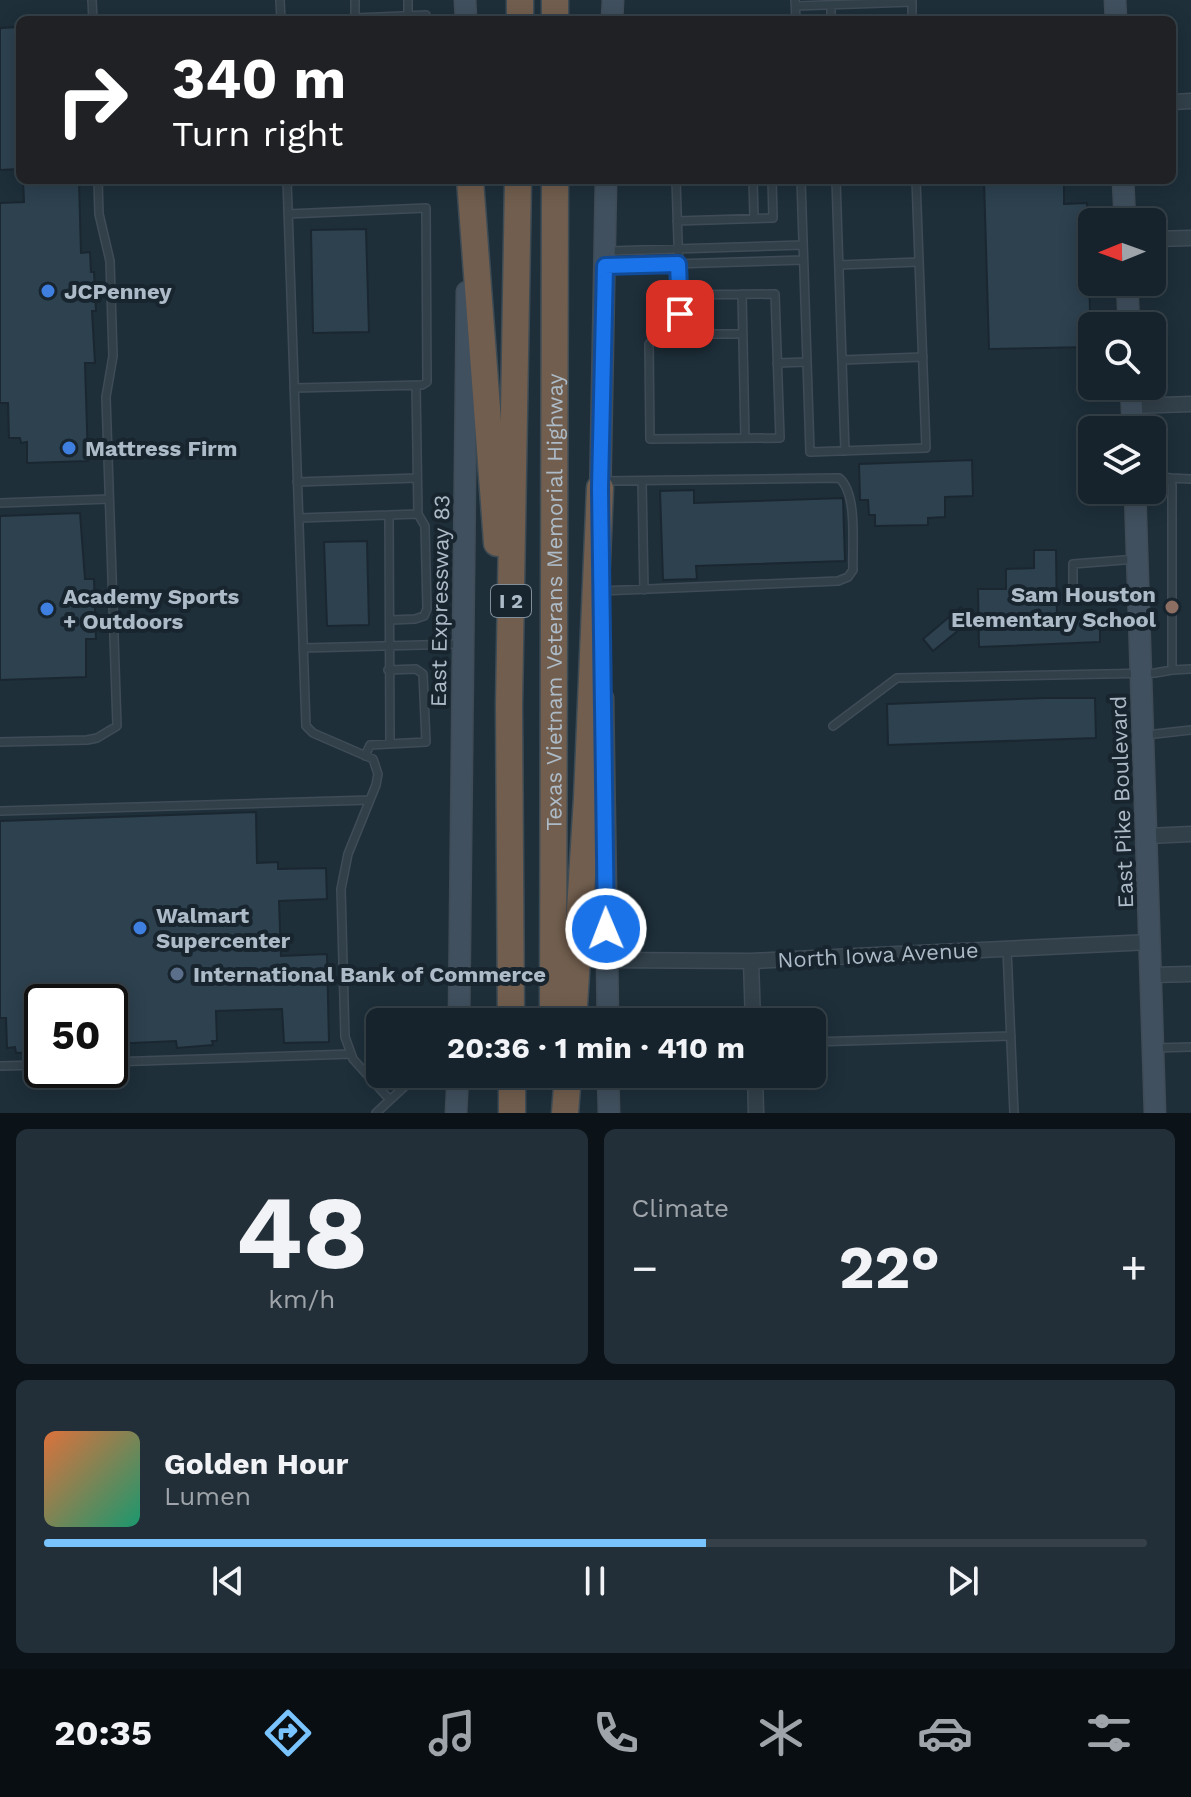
<!DOCTYPE html>
<meta charset="utf-8">
<style>
body{margin:0;font-family:"Work Sans",sans-serif;background:#232f38;color:#f1f3f6;height:100vh;display:flex;flex-direction:column;font-size:30px;white-space:nowrap}
*{box-sizing:border-box;margin:0}
p{font-size:26px;color:#9ea4a9}
.icon{flex:none;width:44px;height:44px;fill:none;stroke:currentColor;stroke-width:2;stroke-linecap:round;stroke-linejoin:round}
.map{position:relative;height:1113px;overflow:hidden}
.sheet{display:flex;flex-direction:column;gap:16px;padding:16px;background:#0c1318;flex:1}
.sheet>*{flex:none}
.banner{position:absolute;left:16px;top:16px;width:1160px;height:168px;border-radius:12px;box-shadow:0 4px 20px #0003,0 0 0 2px #354048;background:#202124;color:#fff;overflow:hidden}
.needle{width:52px;rotate:269deg}
.fabs{position:absolute;left:1078px;top:208px;display:grid;gap:16px}
.fabs a{display:grid;place-items:center;width:88px;height:88px;border-radius:12px;background:#16232c;box-shadow:0 4px 20px #0003,0 0 0 2px #354048;font-size:40px}
.speed{position:absolute;left:24px;top:984px;display:flex;gap:16px;font-size:40px;font-weight:700;text-align:center}
.speed>*{display:grid;place-content:center;width:104px;height:104px;border-radius:50%;background:#16232c;box-shadow:0 4px 20px #0003,0 0 0 2px #354048;line-height:1}
.speed .limit{border:4px solid #111;border-radius:12px;background:#fff;color:#111}
.pin{position:absolute;display:grid;place-items:center;width:68px;height:68px;color:#fff;margin:-34px;border-radius:16px;box-shadow:0 4px 12px #0006}
.me{position:absolute;width:88px;margin:-44px;rotate:359deg;stroke-linejoin:round;filter:drop-shadow(0 0 6px #0008)}
.turn{display:flex;align-items:center;gap:28px;height:168px;padding:0 24px;font-size:36px}
.turn .icon{width:104px;height:104px;stroke-width:2.5}
.turn b{display:block;font-size:56px;line-height:68px}
.big{font-size:60px;font-weight:700;line-height:1.1}
.sheet .card{flex:1;display:flex;flex-direction:column;justify-content:center;gap:12px;min-width:0;padding:0 28px;border-radius:12px;background:#232f38}
.sheet .dial{align-items:center;gap:0}
.dial b{font-size:104px;line-height:1}
.song{display:flex;align-items:center;gap:24px}
.cover{width:96px;height:96px;border-radius:12px;background:linear-gradient(135deg,hsl(20 70% 55%),hsl(160 70% 35%))}
.played{height:8px;border-radius:4px;background:linear-gradient(90deg,#79c3ff 60%,#354048 60%)}
.keys{display:flex;justify-content:space-around;direction:ltr}
.heat{display:flex;justify-content:space-between;align-items:center;font-size:44px;direction:ltr}
.sheet .tiles{flex:1;display:grid;gap:16px;grid-template-columns:1fr 1fr}
.card:last-child{grid-column:span 2}
.trip{position:absolute;left:366px;top:1008px;width:460px;height:80px;border-radius:12px;background:#16232c;box-shadow:0 4px 20px #0003,0 0 0 2px #354048;font-weight:700;line-height:80px;text-align:center}
.menu{display:flex;height:128px;justify-content:space-around;align-items:center;background:#090e12;color:#9ea4a9}
.menu .icon{width:56px;height:56px}
.menu .current{color:#79c3ff}
.menu b{font-size:36px;color:#f1f3f6}
.map>svg:first-child{display:block}
.building{fill:#2d414f;stroke:#1a2731;stroke-width:2}
.lines{fill:none;stroke-linecap:round;stroke-linejoin:round}
.lane-casing{stroke:#3f4c57;stroke-width:10}
.street-casing{stroke:#3f4c57;stroke-width:17}
.secondary-casing{stroke:#3f4c57;stroke-width:23}
.highway-casing{stroke:#3d4b55;stroke-width:29}
.lane{stroke:#32404a;stroke-width:7}
.street{stroke:#32404a;stroke-width:14}
.secondary{stroke:#40505e;stroke-width:20}
.highway{stroke:#715e4e;stroke-width:26}
.route-casing{stroke:#114b97;stroke-width:20}
.route{stroke:#1a73e8;stroke-width:14}
.shop-dot{fill:#3f7fe0;stroke:#18252f;stroke-width:3}
.education-dot{fill:#8d6e63;stroke:#18252f;stroke-width:3}
.service-dot{fill:#5c6f8a;stroke:#18252f;stroke-width:3}
.labels{text-anchor:middle;dominant-baseline:central;stroke-width:8;stroke-linejoin:round;paint-order:stroke}
.shield{fill:#18252f;stroke:#808e99;stroke-width:2}
.shield-label{font-size:20px;font-weight:bold;fill:#acbbc7}
.poi-label{font-size:22px;font-weight:bold;fill:#acbbc7;stroke:#18252f;text-anchor:start}
.street-label{font-size:22px;fill:#acbbc7;stroke:#18252f}
</style>
<div class="map">
<svg width="1191" height="1113" viewBox="0 0 1191 1113">
<rect width="100%" height="100%" fill="#1e2f3a"/>
<path class="building" d="M20,27V169L0,170V28Z
M23,180H79L81,253L90,252L91,272H94L96,311H92L95,363H85L88,461L27,463V442L21,443L20,438H9L8,403H0V203L24,202Z
M984,180H1064V204L1087,203L1091,347L989,349Z
M366,229L369,332L313,333L311,230Z
M972,460L973,496L945,497V517L928,518V525L875,526V515H869L868,500H860L859,464Z
M694,490V503L843,498L845,561L696,566L697,579L663,580L660,491Z
M80,513L85,579H94L96,639H86V677L0,680V516Z
M367,541L369,625L327,626L324,542Z
M1034,550H1056L1057,619L1100,618V642L979,647L978,589H1006V569L1034,568Z
M961,607L971,620L933,651L923,639Z
M1045,698H1095L1096,738L888,745L887,704Z
M256,812L257,863L278,862V869L326,868L327,899L279,901L281,956L327,954L329,1042L284,1043L282,1009L216,1011L217,1041H212L213,1045L177,1048L176,1041L110,1044V1002H42V1052L16,1053L15,1047L7,1048L6,1018H0V821Z"/>
<g class="lines">
<g class="lane-casing">
<path id="lane" d="M92,0L93,20
M280,0L281,20
M355,0V20
M408,0V15
M795,0L796,20
M831,5V20
M796,6L912,2V20
M355,18L426,15V20
M287,180L306,726L313,733L373,759L378,774L376,785L348,854L341,889L345,1037L353,1059L390,1100
M676,180L681,334H658L649,344L650,439L780,438L775,294L679,295
M753,180L754,218
M801,180L810,452L926,448L916,180
M836,180L845,451
M288,214L426,208L427,382L422,385L294,388
M677,221L773,218L772,180
M609,251L802,245
M839,265L919,262
M607,266L803,260
M742,294L745,438
M681,334H743
M842,360L923,357
M777,363L807,362
M1171,478L1191,479
M642,481L644,590
M297,482L417,478
M0,503L109,499
M389,515L418,514
M299,518L389,515L390,743
M601,591L838,581L848,577L853,570C852,546 858,493 839,478L602,481
M1137,595L1073,596V564L1137,559
M391,620L415,619L424,616L427,609L425,526L418,514L416,385
M303,648L461,644
M1172,670L1191,669
M833,726L897,678L1155,673L1172,670V486L1171,478L1152,476
M1146,735L1191,730
M0,742L87,740L97,738L117,726L106,397L113,356L110,261L99,214L98,180
M365,756L370,745L426,742L423,674L416,669L388,670
M0,811L370,800
M1007,949L1014,1113
M812,1042L1011,1036
M1154,1048L1191,1047
M110,1062L351,1054
M0,1066L42,1065
M376,1113L418,1074"/>
</g>
<g class="street-casing">
<path id="street" d="M1172,102L1191,101
M1152,239L1191,238
M1132,406L1191,404
M1148,836L1191,834
M607,960L751,961L1150,942
M751,961L753,1022
M1151,975L1191,974
M755,1074L756,1113"/>
</g>
<g class="secondary-casing">
<path id="secondary" d="M465,0L466,20
M1115,0L1116,20
M612,20L613,0
M1123,180L1125,222
M1127,282L1129,326
M1131,386L1133,430
M1135,490L1155,1113
M600,502L606,180
M603,698L608,1022
M459,1022L467,292
M608,1074L609,1113
M456,1113L458,1074"/>
</g>
<g class="highway-casing">
<g id="highway">
<path d="M520,20V0"/>
<path d="M555,20V0"/>
<path d="M470,180L497,543"/>
<path d="M511,1022L509,705L518,180"/>
<path id="s1" d="M553,1022L555,180"/>
<path d="M573,1022L587,798L600,488"/>
<path d="M512,1074V1113"/>
<path d="M565,1113L568,1074"/>
</g>
</g>
<use href="#lane" class="lane"/>
<use href="#street" class="street"/>
<use href="#secondary" class="secondary"/>
<use href="#highway" class="highway"/>
</g>
<g class="lines">
<g class="route-casing">
<path id="route" d="M606,929L600,488L605,266L678,264L680,314"/>
</g>
<use href="#route" class="route"/>
</g>
<g class="shop-dot">
<circle cx="48" cy="291" r="8"/>
<circle cx="69" cy="448" r="8"/>
<circle cx="47" cy="609" r="8"/>
<circle cx="140" cy="928" r="8"/>
</g>
<circle class="education-dot" cx="1172" cy="607" r="8"/>
<circle class="service-dot" cx="177" cy="974" r="8"/>
<g class="labels">
<rect class="shield" x="491" y="585" width="40" height="32" rx="6"/>
<g class="shield-label">
<text x="511" y="601">I 2</text>
</g>
<g class="poi-label">
<text x="64" y="291">JCPenney</text>
<text x="85" y="448">Mattress Firm</text>
<text x="1156" y="594" text-anchor="end">Sam Houston<tspan x="1156" dy="25">Elementary School</tspan></text>
<text x="63" y="596">Academy Sports<tspan x="63" dy="25">+ Outdoors</tspan></text>
<text x="156" y="915">Walmart<tspan x="156" dy="25">Supercenter</tspan></text>
<text x="193" y="974">International Bank of Commerce</text>
</g>
<g class="street-label">
<text transform="translate(440 601) rotate(-89)">East Expressway 83</text>
<text stroke="none"><textPath href="#s1" startOffset="420">Texas Vietnam Veterans Memorial Highway</textPath></text>
<text transform="translate(1122 802) rotate(-92)">East Pike Boulevard</text>
<text transform="translate(878 955) rotate(-3)">North Iowa Avenue</text>
</g>
</g>
</svg>
<div class="fabs">
<a><svg class="needle" viewBox="-14 -14 28 28"><path d="M0-13l5 13h-10z" fill="#e53935"/><path d="M0 13l5-13h-10z" fill="#9ea4a9"/></svg></a>
<a><svg class="icon" aria-label="search" viewBox="0 0 24 24"><circle cx="10" cy="10" r="6"/><path d="M15 15l6 6"/></svg></a>
<a><svg class="icon" aria-label="layers" viewBox="0 0 24 24"><path d="M12 4l9 5-9 5-9-5zM3 14l9 5 9-5"/></svg></a>
</div>
<div class="speed"><div class="limit">50</div></div>
<div class="pin" style="left:680px;top:314px;background:#d93025"><svg class="icon" aria-label="arrive" viewBox="0 0 24 24"><path d="M6 21V4h12l-3 4 3 4H6"/></svg></div>
<svg class="me" style="left:606px;top:929px" viewBox="-20 -20 40 40"><circle r="17" fill="#1a73e8" stroke="#fff" stroke-width="3"/><path d="M0-11L8 9 0 5-8 9z" fill="#fff"/></svg>
<div class="trip">20:36 · 1 min · 410 m</div>
<div class="banner">
<div class="turn"><svg class="icon" aria-label="right" viewBox="0 0 24 24"><path d="M7 20v-9h11M14 6l5 5-5 5"/></svg><div><b>340 m</b>Turn right</div></div>
</div>
</div>
<section class="sheet">
<div class="tiles">
<div class="card dial"><b>48</b><p>km/h</p></div>
<div class="card"><p>Climate</p>
<div class="heat"><a>−</a><b class="big">22°</b><a>+</a></div>
</div>
<div class="card">
<div class="song"><i class="cover"></i><div><b>Golden Hour</b><p>Lumen</p></div></div>
<div class="played"></div>
<div class="keys"><svg class="icon" aria-label="previous" viewBox="0 0 24 24"><path d="M18 5L8 12l10 7zM5 5v14"/></svg><svg class="icon" aria-label="pause" viewBox="0 0 24 24"><path d="M8 5v14M16 5v14"/></svg><svg class="icon" aria-label="next" viewBox="0 0 24 24"><path d="M6 5l10 7-10 7zM19 5v14"/></svg></div>
</div>
</div>
</section>
<nav class="menu">
<b>20:35</b>
<svg class="icon current" aria-label="directions" viewBox="0 0 24 24"><path d="M12 3l9 9-9 9-9-9zM9 14v-3h6M13 9l2 2-2 2"/></svg>
<svg class="icon" aria-label="music" viewBox="0 0 24 24"><path d="M9 18V5l10-2v13"/><circle cx="6" cy="18" r="3"/><circle cx="16" cy="16" r="3"/></svg>
<svg class="icon" aria-label="phone" viewBox="0 0 24 24"><path d="M5 4h4l2 5-3 2q2 4 5 5l2-3 5 2v4C11 20 4 13 5 4z"/></svg>
<svg class="icon" aria-label="climate" viewBox="0 0 24 24"><path d="M12 3v18M4 7l16 10M4 17L20 7"/></svg>
<svg class="icon" aria-label="car" viewBox="0 0 24 24"><path d="M5 17H2v-5l4-1 3-4h7l3 4 3 1v5h-3M9 17h6M6 11h13"/><circle cx="7" cy="17" r="2"/><circle cx="17" cy="17" r="2"/></svg>
<svg class="icon" aria-label="filters" viewBox="0 0 24 24"><path d="M4 7h16M4 17h16"/><circle cx="9" cy="7" r="2"/><circle cx="15" cy="17" r="2"/></svg>
</nav>
